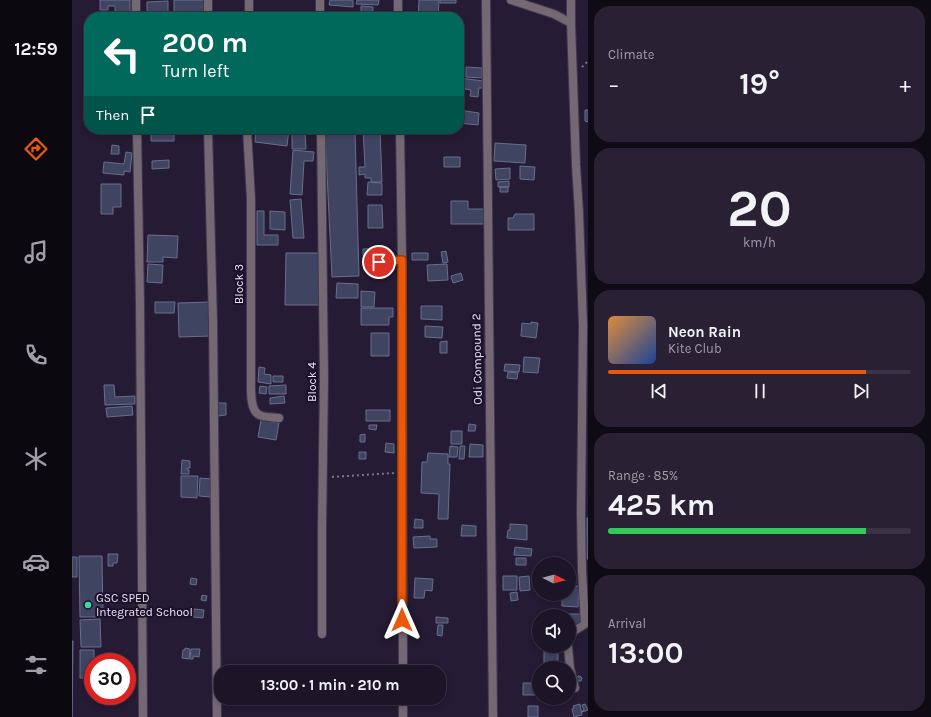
<!DOCTYPE html>
<meta charset="utf-8">
<style>
body{margin:0;font-family:Karla,sans-serif;background:#292133;color:#f1f3f6;height:100vh;display:flex;flex-direction:column;font-size:15px;white-space:nowrap}
*{box-sizing:border-box;margin:0}
p{font-size:13px;color:#a09ea7}
.icon{flex:none;width:22px;height:22px;fill:none;stroke:currentColor;stroke-width:2;stroke-linecap:round;stroke-linejoin:round}
.map{position:relative;flex:1;overflow:hidden}
.sheet{display:flex;flex-direction:column;gap:6px;padding:6px;background:#0f0b15;width:343px}
.sheet>*{flex:none}
.banner{position:absolute;left:12px;top:12px;width:380px;height:122px;border-radius:16px;box-shadow:0 2px 6px #0003,0 0 0 1px #3a3344;background:#00695c;color:#fff;overflow:hidden}
.needle{width:26px;rotate:96deg}
.tools{position:absolute;left:460px;top:557px;display:grid;gap:8px}
.tools a{display:grid;place-items:center;width:44px;height:44px;border-radius:50%;background:#1c1427;box-shadow:0 2px 6px #0003,0 0 0 1px #3a3344;font-size:20px}
.speed{position:absolute;left:12px;top:653px;display:flex;gap:8px;font-size:20px;font-weight:700;text-align:center}
.speed>*{display:grid;place-content:center;width:52px;height:52px;border-radius:50%;background:#1c1427;box-shadow:0 2px 6px #0003,0 0 0 1px #3a3344;line-height:1}
.speed .limit{border:6px solid #d22;background:#fff;color:#111}
.pin{position:absolute;display:grid;place-items:center;width:34px;height:34px;color:#fff;margin:-17px;border:2px solid #fff;border-radius:50%;box-shadow:0 1px 4px #0007}
.me{position:absolute;width:44px;margin:-22px;rotate:0deg;stroke-linejoin:round;filter:drop-shadow(0 0 3px #0008)}
.turn{display:flex;align-items:center;gap:14px;height:84px;padding:0 12px;font-size:18px}
.turn .icon{width:52px;height:52px;stroke-width:2.5}
.turn b{display:block;font-size:28px;line-height:34px}
.then{display:flex;align-items:center;height:38px;padding:0 12px;background:#0003;gap:8px;font-size:15px}
.big{font-size:30px;font-weight:700;line-height:1.1}
.sheet .card{flex:1;display:flex;flex-direction:column;justify-content:center;gap:6px;min-width:0;padding:0 14px;border-radius:16px;background:#292133}
.sheet .dial{align-items:center;gap:0}
.dial b{font-size:52px;line-height:1}
.song{display:flex;align-items:center;gap:12px}
.cover{width:48px;height:48px;border-radius:6px;background:linear-gradient(135deg,hsl(30 70% 55%),hsl(220 70% 35%))}
.played{height:4px;border-radius:2px;background:linear-gradient(90deg,#ea580c 85%,#3a3344 85%)}
.keys{display:flex;justify-content:space-around;direction:ltr}
.heat{display:flex;justify-content:space-between;align-items:center;font-size:22px;direction:ltr}
.charge{height:6px;border-radius:3px;background:linear-gradient(90deg,#34c759 85%,#3a3344 0)}
.trip{position:absolute;left:142px;top:665px;width:232px;height:40px;border-radius:16px;background:#1c1427;box-shadow:0 2px 6px #0003,0 0 0 1px #3a3344;font-weight:700;line-height:40px;text-align:center}
main{display:flex;flex:1;min-height:0}
.tab-bar{display:flex;flex-direction:column;width:72px;justify-content:space-around;align-items:center;background:#0b0810;color:#a09ea7}
.tab-bar .icon{width:28px;height:28px}
.tab-bar .active{color:#ea580c}
.tab-bar b{font-size:18px;color:#f1f3f6}
.map>svg:first-child{display:block}
.building{fill:#3f4561;stroke:#686e8d}
.lines{fill:none;stroke-linecap:round;stroke-linejoin:round}
.service-casing{stroke:#41374f;stroke-width:8}
.minor-casing{stroke:#41374f;stroke-width:10}
.path{stroke:#7c748a;stroke-width:2;stroke-dasharray:2 3;stroke-linecap:butt}
.service{stroke:#746873;stroke-width:5.5}
.minor{stroke:#746873;stroke-width:8}
.route-casing{stroke:#983908;stroke-width:10}
.route{stroke:#ea580c;stroke-width:7}
.poi-dot{fill:#41d4a1;stroke:#1c112a;stroke-width:1.5}
.labels{text-anchor:middle;dominant-baseline:central;stroke-width:4;stroke-linejoin:round;paint-order:stroke}
.street-label{font-size:12px;fill:#eae4f6;stroke:#1c112a}
.poi-label{font-size:12px;fill:#eae4f6;stroke:#1c112a;text-anchor:start}
</style>
<main>
<nav class="tab-bar">
<b>12:59</b>
<svg class="icon active" aria-label="directions" viewBox="0 0 24 24"><path d="M12 3l9 9-9 9-9-9zM9 14v-3h6M13 9l2 2-2 2"/></svg>
<svg class="icon" aria-label="music" viewBox="0 0 24 24"><path d="M9 18V5l10-2v13"/><circle cx="6" cy="18" r="3"/><circle cx="16" cy="16" r="3"/></svg>
<svg class="icon" aria-label="phone" viewBox="0 0 24 24"><path d="M5 4h4l2 5-3 2q2 4 5 5l2-3 5 2v4C11 20 4 13 5 4z"/></svg>
<svg class="icon" aria-label="climate" viewBox="0 0 24 24"><path d="M12 3v18M4 7l16 10M4 17L20 7"/></svg>
<svg class="icon" aria-label="car" viewBox="0 0 24 24"><path d="M5 17H2v-5l4-1 3-4h7l3 4 3 1v5h-3M9 17h6M6 11h13"/><circle cx="7" cy="17" r="2"/><circle cx="17" cy="17" r="2"/></svg>
<svg class="icon" aria-label="filters" viewBox="0 0 24 24"><path d="M4 7h16M4 17h16"/><circle cx="9" cy="7" r="2"/><circle cx="15" cy="17" r="2"/></svg>
</nav>
<div class="map">
<svg width="516" height="717" viewBox="0 0 516 717">
<rect width="100%" height="100%" fill="#251b34"/>
<path class="building" d="M28,0H58V12H43V6H36V10H28Z
M102,0H133V17H102Z
M258,0H281V7L257,5Z
M285,0H307L306,5L284,4Z
M347,0H367L366,17H346Z
M368,0H384V3H368Z
M96,1V17H75V2Z
M289,6L301,7V13H304L303,17H289Z
M32,14L50,15V17H31Z
M394,67L410,68V78L394,77Z
M387,78L412,81L411,88H407L406,97L398,96L399,90L387,88Z
M387,110L407,113L406,125L387,123Z
M513,110H516V122L513,121Z
M83,129H102V141H79V130H83Z
M184,129H217L215,146L183,142Z
M291,129H308L310,182H299V178H293V174L287,175V167H293Z
M283,131L287,276L260,277L253,132Z
M233,132L234,149H220V133Z
M423,143L454,145L453,163L422,161Z
M40,145L47,146V154H39Z
M221,150L242,152L241,161H232L230,195L218,194Z
M54,152L60,153L58,172L52,171V175L31,173L32,162L52,164Z
M372,157H388V167H372Z
M97,160V168L80,169V161Z
M448,166L463,167L462,180L448,179Z
M438,168V179L424,180L423,169Z
M437,181V187H426V182Z
M296,182L310,183V195H295Z
M29,184H49V207H41V214H29Z
M428,187H436V192H428Z
M229,199L232,238H221L218,200Z
M379,201H396V209H412V224H379Z
M296,205H310L311,228H296Z
M185,211H192V235H206V245H185Z
M198,211L213,212V230L198,229Z
M443,214H462V230H436V218H441Z
M76,235L106,236L105,258L91,257V262H75Z
M314,248V252L296,253V255L291,256V249Z
M374,251L376,262L371,263L369,252Z
M214,253H248V305H213Z
M340,253H356V260H340Z
M76,264L91,265L90,283L75,282Z
M375,264L376,280L356,281L355,265Z
M389,273L391,280L381,283L379,276Z
M265,283L286,284V298H264Z
M289,291L303,292L302,307H289Z
M83,302H103L102,313H83Z
M138,302L139,336L107,337L106,303Z
M349,306H370V320L349,319Z
M289,308H321V317H317V325H289Z
M459,322L466,323L464,338L449,336L450,323L459,324Z
M353,326L371,327L370,338L353,337Z
M299,333H317V356H299Z
M375,341V353H368V342Z
M452,357L468,358L466,373L451,372Z
M433,364L448,365L447,372L432,371Z
M187,367L193,368L192,374L199,375V384L186,382Z
M436,372L446,373L445,379L435,378Z
M201,376H211V382H201Z
M32,385H42L43,397L63,396V404L33,405Z
M214,385V394H197V386Z
M188,386L195,387L194,394L187,393Z
M212,396L213,403L198,404V398Z
M145,403H154V415L146,416Z
M60,406L61,415L35,417L34,408Z
M294,410H318V421H294Z
M189,420L207,423L204,440L186,437Z
M397,424L404,425L403,431H396Z
M297,425H305L304,430L297,429Z
M379,431H390V444H379Z
M293,434V442H288V435Z
M314,443L322,444V453L313,452Z
M398,444L411,445V457H397Z
M378,446L386,447L385,457H377Z
M388,446H393L392,459H387Z
M287,452H294V459H287Z
M356,453L376,454V464H378L376,519H366L367,494L349,493L350,462H355Z
M110,460L118,461V468H115V470H117V474H109Z
M109,476H126L125,498L109,497Z
M128,478L139,479L138,497L127,496Z
M515,518H516V559H515Z
M343,519L351,520V528H342Z
M438,524L455,525V540L435,538L436,530H438Z
M390,525L404,526V536H389Z
M358,536V539H365V547L342,548L341,537Z
M443,547L460,549L459,556L442,555Z
M36,554H46L45,563H41V566H36Z
M7,556H30L31,617H8Z
M0,557H5V577H0Z
M444,558H454V565H444Z
M431,576H445V590H431Z
M457,576L458,590L448,591L447,577Z
M119,578L125,579L124,585L118,584Z
M343,578L361,579L360,591L353,590L352,598H342Z
M497,586H507L506,607L490,606V594H497Z
M445,592L446,600L439,601L438,593Z
M130,595L135,596L134,601L129,600Z
M122,609L132,610L131,618L121,617Z
M488,614H509V626H497V616H488Z
M364,617L376,618V623H364Z
M28,619L29,647H9L8,620Z
M366,625H371L370,636L365,635Z
M0,641H1L0,717Z
M472,646H486V666H472Z
M113,648L118,649L117,659L110,658L111,650H113Z
M119,649H128L127,657L121,656V659H118Z
M8,650H22V662H21V678H8Z
M506,676H508L510,678L509,681H506L504,678Z
M451,683H467L466,695H451Z
M508,704L510,715L502,717L500,709L502,708L501,706Z
M513,704L516,710L510,712V711L512,710L510,705Z
M456,706H466V717H456Z"/>
<g class="lines">
<g class="service-casing">
<path id="service" d="M296,263L330,260"/>
</g>
<g class="minor-casing">
<path id="minor" d="M64,0V17
M248,0V17
M326,0V17
M414,0L421,717
M439,0L482,14L499,23
M136,17V0
M177,17V0
M65,129L68,304L71,717
M136,129L141,322L145,717
M175,129L179,199V381C179,390 178,409 186,414C191,418 201,417 207,418
M249,129L252,378L250,530V634
M328,129L330,260L331,672
M497,639L502,631L513,624L510,571L509,514L511,325L507,213L504,165L499,23V0
M496,646L498,668L503,688
M331,698V717"/>
</g>
<path class="path" d="M510,67L516,61
M260,477L322,473"/>
<use href="#service" class="service"/>
<use href="#minor" class="minor"/>
</g>
<g class="lines">
<g class="route-casing">
<path id="route" d="M307,262L330,260V620"/>
</g>
<use href="#route" class="route"/>
</g>
<circle class="poi-dot" cx="16" cy="605" r="4"/>
<g class="labels">
<g class="street-label">
<text transform="translate(167 284) rotate(-90)">Block 3</text>
<text transform="translate(405 359) rotate(-91)">Odi Compound 2</text>
<text transform="translate(240 382) rotate(-90)">Block 4</text>
</g>
<g class="poi-label">
<text x="24" y="598">GSC SPED<tspan x="24" dy="14">Integrated School</tspan></text>
</g>
</g>
</svg>
<div class="tools">
<a><svg class="needle" viewBox="-14 -14 28 28"><path d="M0-13l5 13h-10z" fill="#e53935"/><path d="M0 13l5-13h-10z" fill="#a09ea7"/></svg></a>
<a><svg class="icon" aria-label="sound" viewBox="0 0 24 24"><path d="M4 9h4l5-4v14l-5-4H4zM17 9q2 3 0 6"/></svg></a>
<a><svg class="icon" aria-label="search" viewBox="0 0 24 24"><circle cx="10" cy="10" r="6"/><path d="M15 15l6 6"/></svg></a>
</div>
<div class="speed"><div class="limit">30</div></div>
<div class="pin" style="left:307px;top:262px;background:#d93025"><svg class="icon" aria-label="arrive" viewBox="0 0 24 24"><path d="M6 21V4h12l-3 4 3 4H6"/></svg></div>
<svg class="me" style="left:330px;top:620px" viewBox="-20 -20 40 40"><path d="M0-17L14 15 0 8-14 15z" fill="#ea580c" stroke="#fff" stroke-width="4"/></svg>
<div class="trip">13:00 · 1 min · 210 m</div>
<div class="banner">
<div class="turn"><svg class="icon" aria-label="left" viewBox="0 0 24 24"><path d="M17 20v-9H6M10 6l-5 5 5 5"/></svg><div><b>200 m</b>Turn left</div></div>
<div class="then">Then<svg class="icon" aria-label="arrive" viewBox="0 0 24 24"><path d="M6 21V4h12l-3 4 3 4H6"/></svg></div>
</div>
</div>
<section class="sheet">
<div class="card"><p>Climate</p>
<div class="heat"><a>−</a><b class="big">19°</b><a>+</a></div>
</div>
<div class="card dial"><b>20</b><p>km/h</p></div>
<div class="card">
<div class="song"><i class="cover"></i><div><b>Neon Rain</b><p>Kite Club</p></div></div>
<div class="played"></div>
<div class="keys"><svg class="icon" aria-label="previous" viewBox="0 0 24 24"><path d="M18 5L8 12l10 7zM5 5v14"/></svg><svg class="icon" aria-label="pause" viewBox="0 0 24 24"><path d="M8 5v14M16 5v14"/></svg><svg class="icon" aria-label="next" viewBox="0 0 24 24"><path d="M6 5l10 7-10 7zM19 5v14"/></svg></div>
</div>
<div class="card"><p>Range · 85%</p><b class="big">425 km</b><div class="charge"></div></div>
<div class="card"><p>Arrival</p><b class="big">13:00</b></div>
</section>
</main>
